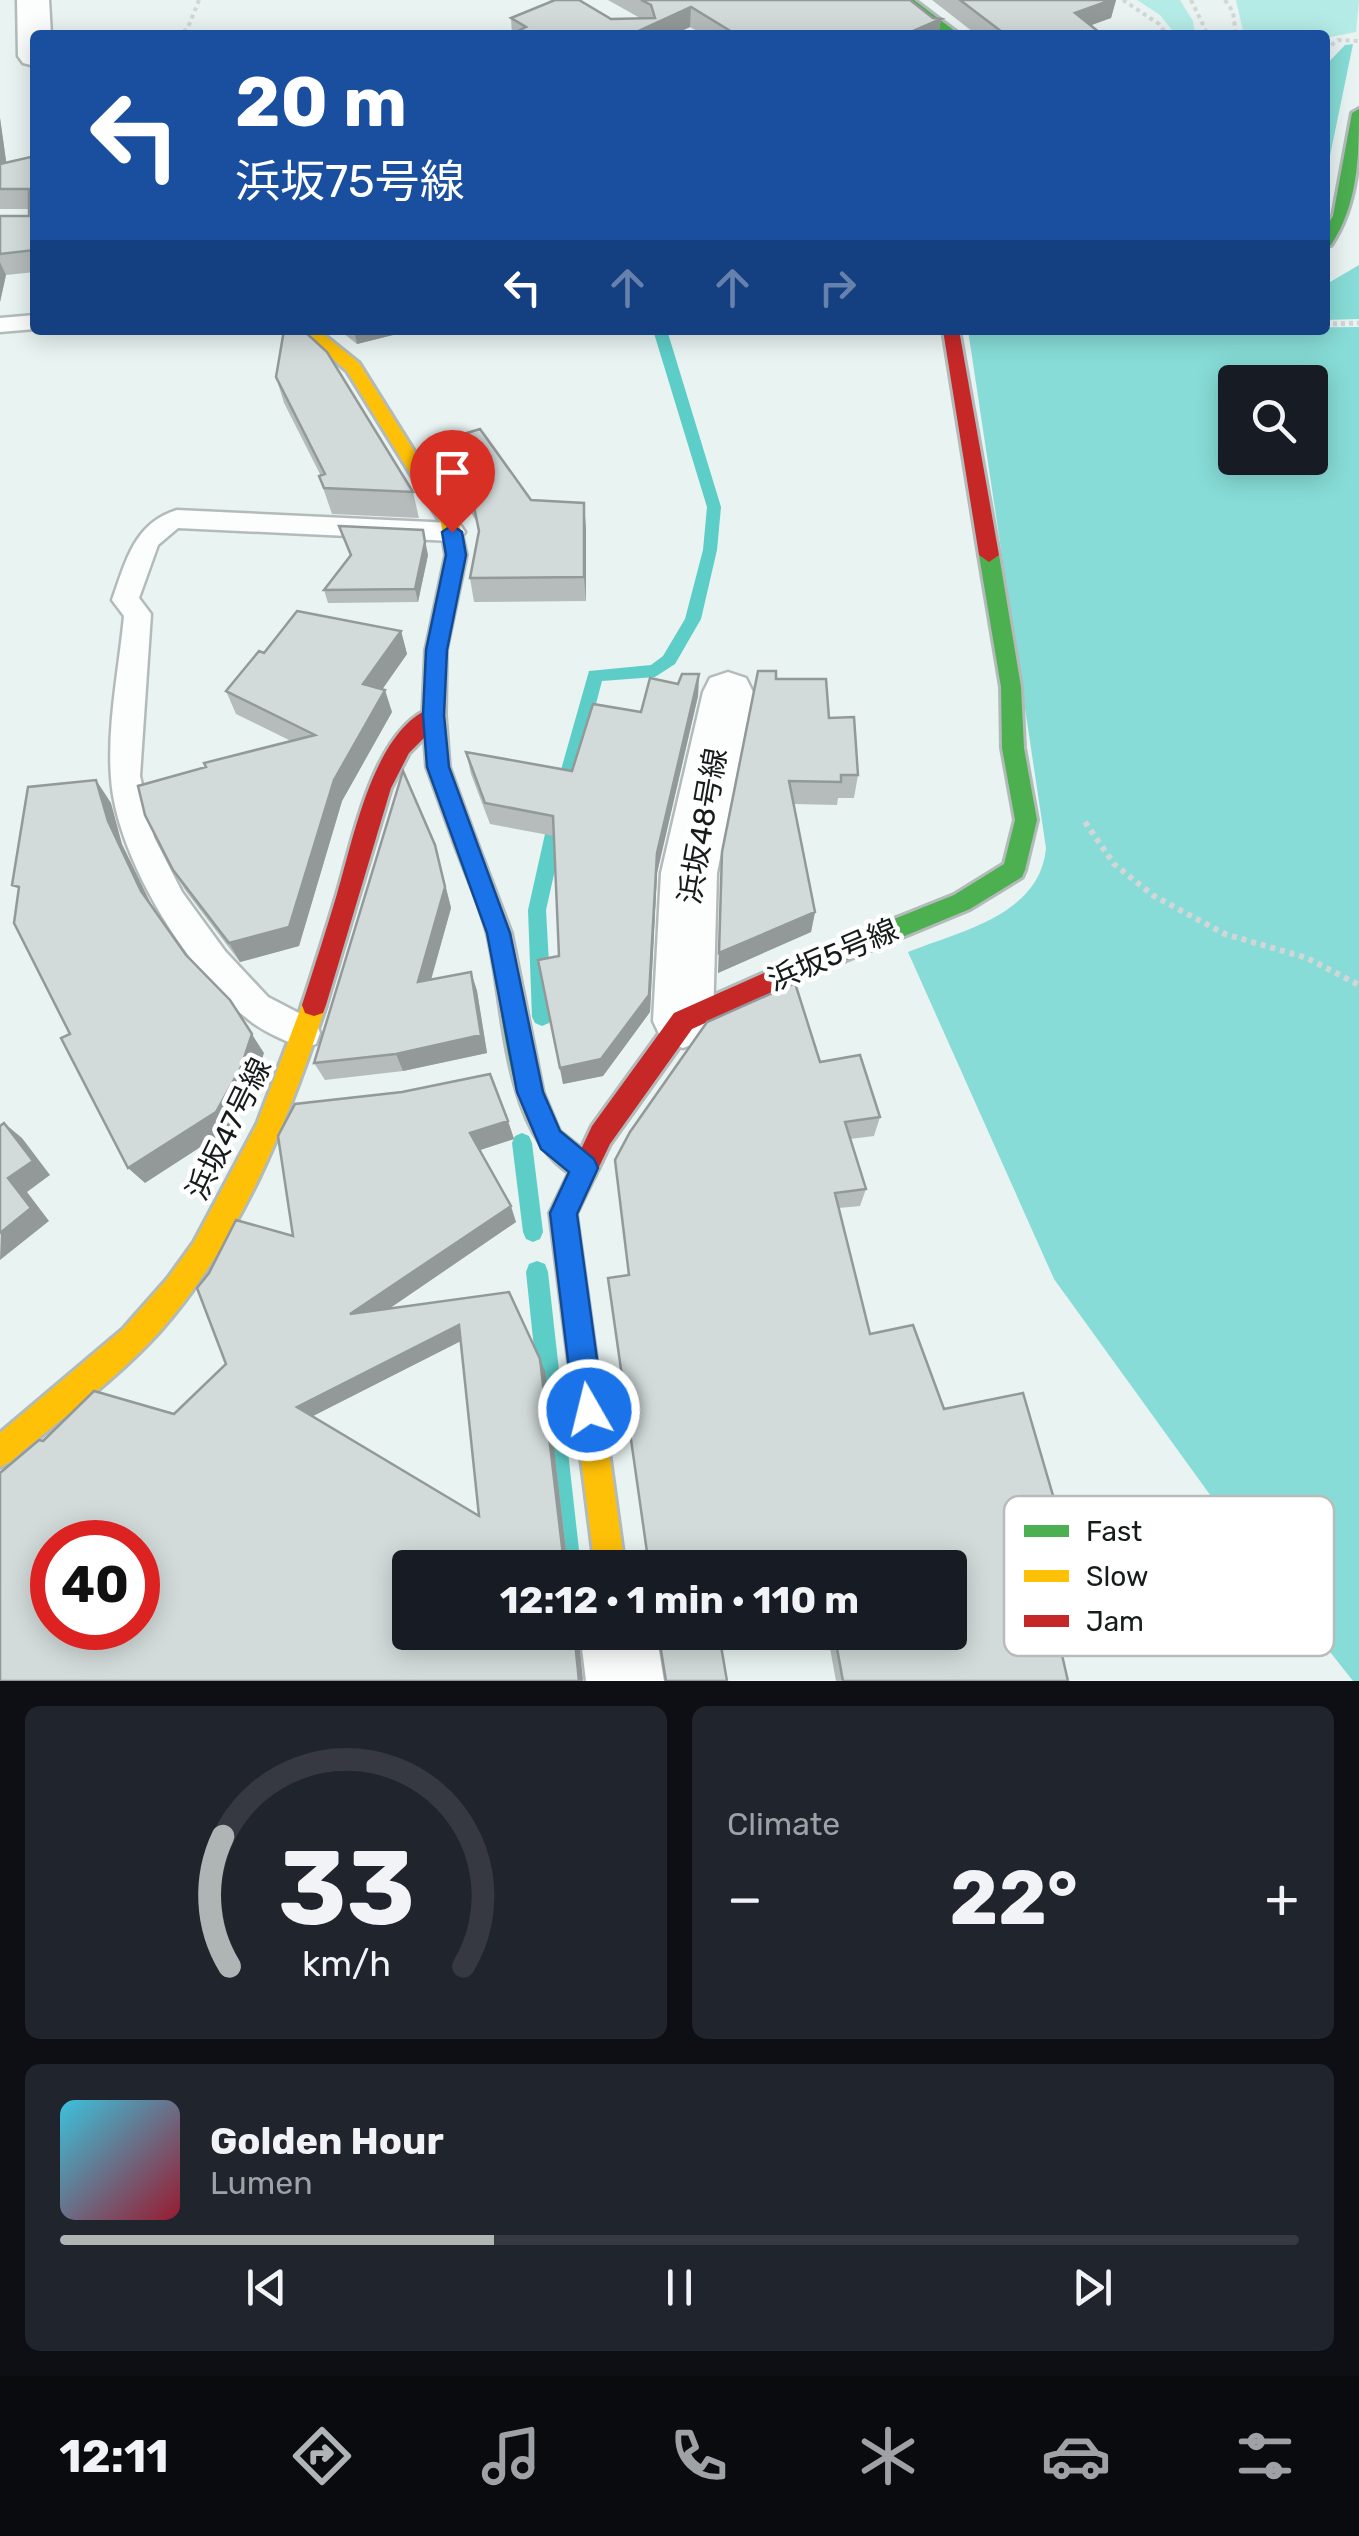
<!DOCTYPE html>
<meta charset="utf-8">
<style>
body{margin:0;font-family:Rubik,"Noto Sans JP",sans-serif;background:#20242c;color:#f1f3f6;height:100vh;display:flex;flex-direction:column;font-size:38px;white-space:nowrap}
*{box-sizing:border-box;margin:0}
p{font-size:32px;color:#9ea1a6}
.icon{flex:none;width:55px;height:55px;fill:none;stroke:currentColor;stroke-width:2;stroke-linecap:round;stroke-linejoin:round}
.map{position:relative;height:1681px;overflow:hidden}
.panel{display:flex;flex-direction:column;gap:25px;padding:25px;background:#0d0f14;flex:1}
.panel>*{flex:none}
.guide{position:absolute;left:30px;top:30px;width:1300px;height:305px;border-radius:10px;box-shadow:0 5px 25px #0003;background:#1a4fa0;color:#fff;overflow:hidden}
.buttons{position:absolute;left:1218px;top:365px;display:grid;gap:20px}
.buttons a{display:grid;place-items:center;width:110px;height:110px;border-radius:10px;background:#171b24;box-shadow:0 5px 25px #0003;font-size:50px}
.speed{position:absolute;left:30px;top:1520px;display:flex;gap:20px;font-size:50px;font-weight:700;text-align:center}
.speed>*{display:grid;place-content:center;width:130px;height:130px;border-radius:50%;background:#171b24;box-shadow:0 5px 25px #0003;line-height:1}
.speed .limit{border:15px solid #d22;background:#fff;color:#111}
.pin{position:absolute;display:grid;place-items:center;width:85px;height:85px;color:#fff;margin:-102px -42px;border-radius:50% 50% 50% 0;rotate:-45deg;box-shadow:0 0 10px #0007}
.pin .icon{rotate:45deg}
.me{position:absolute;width:110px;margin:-55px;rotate:352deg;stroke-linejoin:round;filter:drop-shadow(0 0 8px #0008)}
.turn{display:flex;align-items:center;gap:35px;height:210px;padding:0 40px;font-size:45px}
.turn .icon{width:130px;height:130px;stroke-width:2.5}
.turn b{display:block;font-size:70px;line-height:85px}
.lanes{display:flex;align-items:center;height:95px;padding:0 40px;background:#0003;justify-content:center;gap:50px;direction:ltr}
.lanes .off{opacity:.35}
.big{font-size:75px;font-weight:700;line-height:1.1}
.panel .widget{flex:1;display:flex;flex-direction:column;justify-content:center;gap:15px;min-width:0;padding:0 35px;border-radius:15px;background:#20242c}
.panel .dial{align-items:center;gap:0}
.dial svg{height:260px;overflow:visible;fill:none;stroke:#363941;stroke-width:7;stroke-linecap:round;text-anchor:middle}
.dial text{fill:#f1f3f6;stroke:none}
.song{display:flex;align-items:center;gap:30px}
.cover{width:120px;height:120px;border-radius:15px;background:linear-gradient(135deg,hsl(190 70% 55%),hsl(350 70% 35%))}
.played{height:10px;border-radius:5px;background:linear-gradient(90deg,#afb4b5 35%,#363941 35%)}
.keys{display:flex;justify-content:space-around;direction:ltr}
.heat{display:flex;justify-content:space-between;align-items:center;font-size:55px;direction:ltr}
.panel .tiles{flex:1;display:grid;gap:25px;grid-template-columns:1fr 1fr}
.widget:last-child{grid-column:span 2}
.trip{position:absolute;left:392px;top:1550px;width:575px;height:100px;border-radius:10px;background:#171b24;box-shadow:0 5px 25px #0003;font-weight:700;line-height:100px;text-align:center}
.tabs{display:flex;height:160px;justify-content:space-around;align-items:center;background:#090b0e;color:#9ea1a6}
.tabs .icon{width:70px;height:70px}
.tabs .on{color:#afb4b5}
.tabs b{font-size:45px;color:#f1f3f6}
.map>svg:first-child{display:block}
.green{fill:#b5ebe6}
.forest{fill:#87dcd7;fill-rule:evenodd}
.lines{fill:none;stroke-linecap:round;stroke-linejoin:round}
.stream{fill:#5dcdc7;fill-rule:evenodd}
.lane-casing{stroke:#b3bbba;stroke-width:5}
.street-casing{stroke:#b3bbba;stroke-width:5}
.fast-casing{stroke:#b3bbba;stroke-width:6}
.slow-casing{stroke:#b3bbba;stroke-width:6}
.jam-casing{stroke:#b3bbba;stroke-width:6}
.path-far2{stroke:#d3d6d6;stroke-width:4;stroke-dasharray:4 4;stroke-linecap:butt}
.path-far1{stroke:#d3d6d6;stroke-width:5;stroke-dasharray:4 4;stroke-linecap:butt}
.path{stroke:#d3d6d6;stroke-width:6;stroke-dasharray:5 5;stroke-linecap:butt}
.lane{fill:#fcfdfd;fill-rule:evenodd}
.street{fill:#fcfdfd;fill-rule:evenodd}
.fast{fill:#4caf50;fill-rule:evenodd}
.slow{fill:#ffc107;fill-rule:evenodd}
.jam{fill:#c62828;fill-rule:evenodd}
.wall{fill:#b5bcbb;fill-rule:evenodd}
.shaded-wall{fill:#939999}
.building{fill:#d2dbda;stroke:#939999;stroke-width:2.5;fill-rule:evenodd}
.route{fill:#1a73e8;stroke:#114b97;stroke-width:2.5}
.labels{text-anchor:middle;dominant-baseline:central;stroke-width:9;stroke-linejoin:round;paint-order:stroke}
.street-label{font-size:30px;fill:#151c1b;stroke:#fff}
.key{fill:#fff;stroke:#b9bbbb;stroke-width:2.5}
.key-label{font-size:28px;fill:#151c1b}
</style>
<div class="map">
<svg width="1359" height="1681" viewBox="0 0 1359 1681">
<rect width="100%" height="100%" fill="#e8f3f2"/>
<path class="green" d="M1137,0H1180L1193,21L1195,35H1176L1160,15Z
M1236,0H1359L1356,32L1325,38L1244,35Z"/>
<path class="forest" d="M1353,44L1325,180V66L1345,45Z
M1359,265V319L1325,320V285Z
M1359,327V1681H1353L1255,1557L1054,1279L908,952C961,931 1040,915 1046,848L968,330ZM1235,382H1310V458H1235Z"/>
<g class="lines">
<path class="stream" d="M653,330H667L721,507L717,550L701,619L675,664L655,677L602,681L573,791L570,796H558L555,791L589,671L651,665L663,656L685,619L703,550L707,507Z
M558,809L564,811L567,816L546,910L552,1017L549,1023L542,1026L535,1023L532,1017L528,910L549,816L552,811Z
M522,1133L529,1136L532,1143L543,1232L540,1239L533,1242L526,1239L523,1232L512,1143L515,1136Z
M537,1261L545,1264L548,1272L581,1568H557L526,1272L529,1264Z"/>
<g class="lane-casing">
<path id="lane" d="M35,315V329L0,332V318Z
M177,510L452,523L461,526L465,532L461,538L452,541L178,528L158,545L139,598L151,614L140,776L154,837L182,892L225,951L268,997L316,1022L320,1033L316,1044L304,1048C286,1041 265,1033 249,1020C187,971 116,857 111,778C107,724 119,669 124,616L112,600C126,561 134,523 177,510Z"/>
</g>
<g class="street-casing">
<path id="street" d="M17,0H49L51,35H35V66L23,63L18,56Z
M728,672L746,678L753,692L717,873L713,1021L704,1040L683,1048L662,1040L653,1021L661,873L703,692L710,678Z
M580,1632H656L664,1681H586Z"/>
</g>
<g class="fast-casing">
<path id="fast" d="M899,0H914L960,35H944Z
M1359,109C1359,158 1358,204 1331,245L1325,247V229L1333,216L1352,113Z
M989,548L999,555L1021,687L1024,748L1037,820L1025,870L1022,877L970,909L815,973L807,976L799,973L795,965L799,957L954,895L1004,864L1015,820L1002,748L1001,687L979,555Z
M465,832L473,834L476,841L511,933L543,1093L559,1131L594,1159L598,1168L594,1177L585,1181C502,1147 506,1009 488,935C480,903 465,872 454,841L457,834Z"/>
</g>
<g class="slow-casing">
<path id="slow" d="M300,330H318L359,363L459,523L466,555L446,650L445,715L449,767L476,841L473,848H457L454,841L427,767L423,715L426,650L446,555L441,523L347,371Z
M314,994L323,997L326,1005C288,1121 242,1238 160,1331C116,1380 60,1419 10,1462L0,1467V1433L123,1329L168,1278L194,1242L257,1124L305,997Z
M589,1147L598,1151L602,1160L576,1214L625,1568H595L550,1213L580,1151Z"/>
</g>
<g class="jam-casing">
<path id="jam" d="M943,330H959L999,555L989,562L979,555Z
M434,707L441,709L445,715L441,721L409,753L391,788L326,1005L323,1013L314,1016L305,1013L302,1005C314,968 326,931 337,894C353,841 374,726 434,707Z
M807,954L815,957L819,965L815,973L692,1029L610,1144L598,1169L589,1173L580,1169L576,1160L592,1126L674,1013Z"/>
</g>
<path class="path-far2" d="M1123,0L1159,24L1167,35
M1191,0L1208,35
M1225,0L1233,12L1236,35
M168,35L187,30L199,0
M1325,50L1338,40L1359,41"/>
<path class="path-far1" d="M1325,324L1359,323"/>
<path class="path" d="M1085,822L1114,864L1154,896L1225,934L1307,958L1359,985"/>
<use href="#lane" class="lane"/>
<use href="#street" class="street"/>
<use href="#fast" class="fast"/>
<use href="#slow" class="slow"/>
<use href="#jam" class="jam"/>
</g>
<path class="wall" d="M549,0H579L611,19L640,18L608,0H910L933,18L941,19L938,35H704L690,27L673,35H512L511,18L552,1Z
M932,0H1116L1111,18L1090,25L1099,32L1098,35H977Z
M0,118L6,162L35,156V272L6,275L0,302V216H29V209H0Z
M339,330H396L397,334L357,344Z
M276,377L413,492L419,518L332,514L319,476H321L284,403Z
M437,442L531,500L586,528V601L474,602L470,578L479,533L477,522L442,468Z
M339,526L428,555L418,602L328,603L324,590L350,556Z
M401,631L407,654L382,689L392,712L342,801L299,946L240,962L185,890L173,870L206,767L291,741L236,714L226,691L264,653Z
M699,674L698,696L657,873L650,1012L603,1076L563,1084L538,960L559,956L554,836L490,824L471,774L466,752L572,771L641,712Z
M776,679L829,718L858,775L854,798H838L837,805L794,804L815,912L811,932L718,973L722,852Z
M441,867L451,908L431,980L471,972L477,991L487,1053L403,1071L325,1080L314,1063Z
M820,1062L880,1117L874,1136L850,1139L866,1189L860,1206L839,1208L870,1334L944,1409L1062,1656L1068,1681H836L827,1632H950V1568L410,1632H578L583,1681H0L43,1441L174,1414L226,1364L293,1236L508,1121L514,1139L480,1150L516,1222L389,1309L545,1371L568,1567L649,1566L629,1275ZM460,1341L479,1516L313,1416Z"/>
<path class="shaded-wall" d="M1111,0H1116L1111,18L1070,33L1075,13Z
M691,7L690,27L673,35H630Z
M941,19L938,35H904Z
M0,118L7,167L0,175Z
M0,262L6,275L0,302Z
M354,330H396L397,334L357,344Z
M584,503L586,528V601L584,577Z
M423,530L428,555L418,602L415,589Z
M401,631L407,654L370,707L363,684Z
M699,674L698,696L657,873L650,1012L603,1076L563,1084L560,1068L657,853Z
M385,690L392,712L342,801L299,946L240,962L229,943L334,780Z
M96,780L111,803L122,844L155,912L141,891L108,821Z
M435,845L451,908L425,1001L418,982Z
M815,912L811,932L718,973L719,953Z
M471,972L477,991L487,1053L403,1071L396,1054Z
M230,1000L264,1053L254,1084L230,1128L145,1183L128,1168Z
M508,1121L514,1139L477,1151L470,1133Z
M4,1123L22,1138L50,1175L27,1192L49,1221L0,1260Z
M511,1206L516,1222L362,1327L350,1314Z
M459,1325L467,1338L311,1417L297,1407Z
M540,1359L545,1371L568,1568L564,1564Z
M574,1632H578L583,1681H579Z"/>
<path class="building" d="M555,0H579L611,19L655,18L651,5L641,0H910L933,18L941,19L904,35H737L691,7L630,35H529L520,30L526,27L511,18Z
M960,0H1111L1075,13L1099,32L1086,35H1006Z
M35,156V250L0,254V216H29V189H0V164Z
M284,330H303L327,352L413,492L324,488L319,476L325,474L276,377Z
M480,429L531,500L584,503V577L470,578L479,531L472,497L437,442Z
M339,526L423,530L425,542L415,589L324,590L351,555Z
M297,611L401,631L363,684L385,690L334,780L289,927L229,943L173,870L145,815L138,786L206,767L204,763L315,735L226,691L259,651L264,653Z
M758,671H776V679H826L829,718L854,717L858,775H841V782L789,781L815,912L719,953L722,852Z
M682,674H699L657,853L649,995L601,1059L560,1068L538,960L559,956L553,816L485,803L466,752L572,771L593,704L641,712L650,678L678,684Z
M403,771L435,845L445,887L418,982L471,972L481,1035L396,1054L314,1063Z
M96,780L108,821L141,891L186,955L230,1000L252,1034L241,1067L216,1112L128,1168L61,1038L70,1034L14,923L19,887L12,885L28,787Z
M795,983L820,1062L860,1055L880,1117L845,1122L866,1189L835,1193L870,1334L913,1325L944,1409L1023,1393L1073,1564L1158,1561L1176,1649L1062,1655L1068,1681H843L834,1632H950V1568H410V1632H574L579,1681H0V1473L39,1440L43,1441L94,1391L174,1414L226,1364L197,1288L209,1273L236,1220L293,1236L278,1136L295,1104L402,1092L490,1074L508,1121L470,1133L511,1206L350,1314L509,1292L540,1359L564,1564L568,1567L649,1566L608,1278L629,1275L615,1160L630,1132L707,1022ZM459,1325L479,1516L297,1407ZM52,1542H138V1628H52Z
M4,1123L33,1161L8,1178L31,1208L0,1233V1126Z
M658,1632H749L720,1640L727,1681H666Z"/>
<path class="route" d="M452,525L462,532L466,555L447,650L444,715L449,767L510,933L543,1092L560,1131L594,1159L598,1168L577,1214L604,1410L599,1420L589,1425L579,1420L574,1410L550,1213L569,1172L541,1149L517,1092L487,933L427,767L423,715L426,650L446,555L442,532Z"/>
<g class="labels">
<g class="street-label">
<text transform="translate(703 826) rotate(-80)">浜坂48号線</text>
<text transform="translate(833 955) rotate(-23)">浜坂5号線</text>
<text transform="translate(229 1129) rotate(-64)">浜坂47号線</text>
</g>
</g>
<rect x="1004" y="1496" width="330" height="160" rx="15" class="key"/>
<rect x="1024" y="1525" width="45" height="12" fill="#4caf50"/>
<rect x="1024" y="1570" width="45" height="12" fill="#ffc107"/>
<rect x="1024" y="1615" width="45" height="12" fill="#c62828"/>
<g class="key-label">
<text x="1086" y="1541">Fast</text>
<text x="1086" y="1586">Slow</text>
<text x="1086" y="1631">Jam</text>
</g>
</svg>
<div class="buttons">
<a><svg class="icon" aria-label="search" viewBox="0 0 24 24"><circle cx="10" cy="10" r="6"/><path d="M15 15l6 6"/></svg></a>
</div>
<div class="speed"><div class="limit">40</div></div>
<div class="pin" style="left:452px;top:532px;background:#d93025"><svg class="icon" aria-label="arrive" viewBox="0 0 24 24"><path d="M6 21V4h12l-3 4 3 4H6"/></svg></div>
<svg class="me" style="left:589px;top:1410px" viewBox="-20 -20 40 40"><circle r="17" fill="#1a73e8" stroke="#fff" stroke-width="3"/><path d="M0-11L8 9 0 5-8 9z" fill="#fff"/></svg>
<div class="trip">12:12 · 1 min · 110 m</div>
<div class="guide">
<div class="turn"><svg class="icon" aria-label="left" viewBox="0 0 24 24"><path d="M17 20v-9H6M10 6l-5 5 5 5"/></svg><div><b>20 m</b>浜坂75号線</div></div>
<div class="lanes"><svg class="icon" aria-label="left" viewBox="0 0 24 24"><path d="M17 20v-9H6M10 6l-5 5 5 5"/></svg><svg class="icon off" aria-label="ahead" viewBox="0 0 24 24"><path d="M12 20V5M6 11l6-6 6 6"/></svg><svg class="icon off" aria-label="ahead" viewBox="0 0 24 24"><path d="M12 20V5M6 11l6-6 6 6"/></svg><svg class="icon off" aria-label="right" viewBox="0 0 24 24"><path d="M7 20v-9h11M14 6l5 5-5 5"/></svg></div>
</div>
</div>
<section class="panel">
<div class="tiles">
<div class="widget dial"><svg viewBox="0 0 100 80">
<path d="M14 69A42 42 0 1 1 86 69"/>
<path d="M14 69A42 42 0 0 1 12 29" stroke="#afb4b5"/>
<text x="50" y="56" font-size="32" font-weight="700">33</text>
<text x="50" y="72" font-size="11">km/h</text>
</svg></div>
<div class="widget"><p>Climate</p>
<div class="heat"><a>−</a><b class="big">22°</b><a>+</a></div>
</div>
<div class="widget">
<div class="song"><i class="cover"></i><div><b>Golden Hour</b><p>Lumen</p></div></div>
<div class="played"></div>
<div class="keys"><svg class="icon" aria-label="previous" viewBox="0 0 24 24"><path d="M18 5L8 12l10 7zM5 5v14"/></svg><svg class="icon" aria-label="pause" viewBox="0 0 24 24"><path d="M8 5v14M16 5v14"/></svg><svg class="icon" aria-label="next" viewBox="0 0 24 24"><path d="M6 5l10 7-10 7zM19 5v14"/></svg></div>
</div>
</div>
</section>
<nav class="tabs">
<b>12:11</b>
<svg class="icon on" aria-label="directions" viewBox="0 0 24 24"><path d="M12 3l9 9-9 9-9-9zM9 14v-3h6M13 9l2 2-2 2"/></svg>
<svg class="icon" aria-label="music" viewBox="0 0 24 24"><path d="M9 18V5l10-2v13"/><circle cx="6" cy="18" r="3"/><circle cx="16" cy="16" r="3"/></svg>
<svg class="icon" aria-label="phone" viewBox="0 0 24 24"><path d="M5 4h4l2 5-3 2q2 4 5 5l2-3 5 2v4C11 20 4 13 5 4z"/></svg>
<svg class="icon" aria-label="climate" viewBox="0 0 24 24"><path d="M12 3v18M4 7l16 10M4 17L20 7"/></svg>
<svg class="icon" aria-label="car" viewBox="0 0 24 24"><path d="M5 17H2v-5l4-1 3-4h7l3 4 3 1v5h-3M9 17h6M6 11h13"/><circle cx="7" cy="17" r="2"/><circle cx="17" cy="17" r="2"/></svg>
<svg class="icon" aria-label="filters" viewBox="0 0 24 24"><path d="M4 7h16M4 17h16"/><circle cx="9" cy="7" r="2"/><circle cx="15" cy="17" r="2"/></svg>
</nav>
